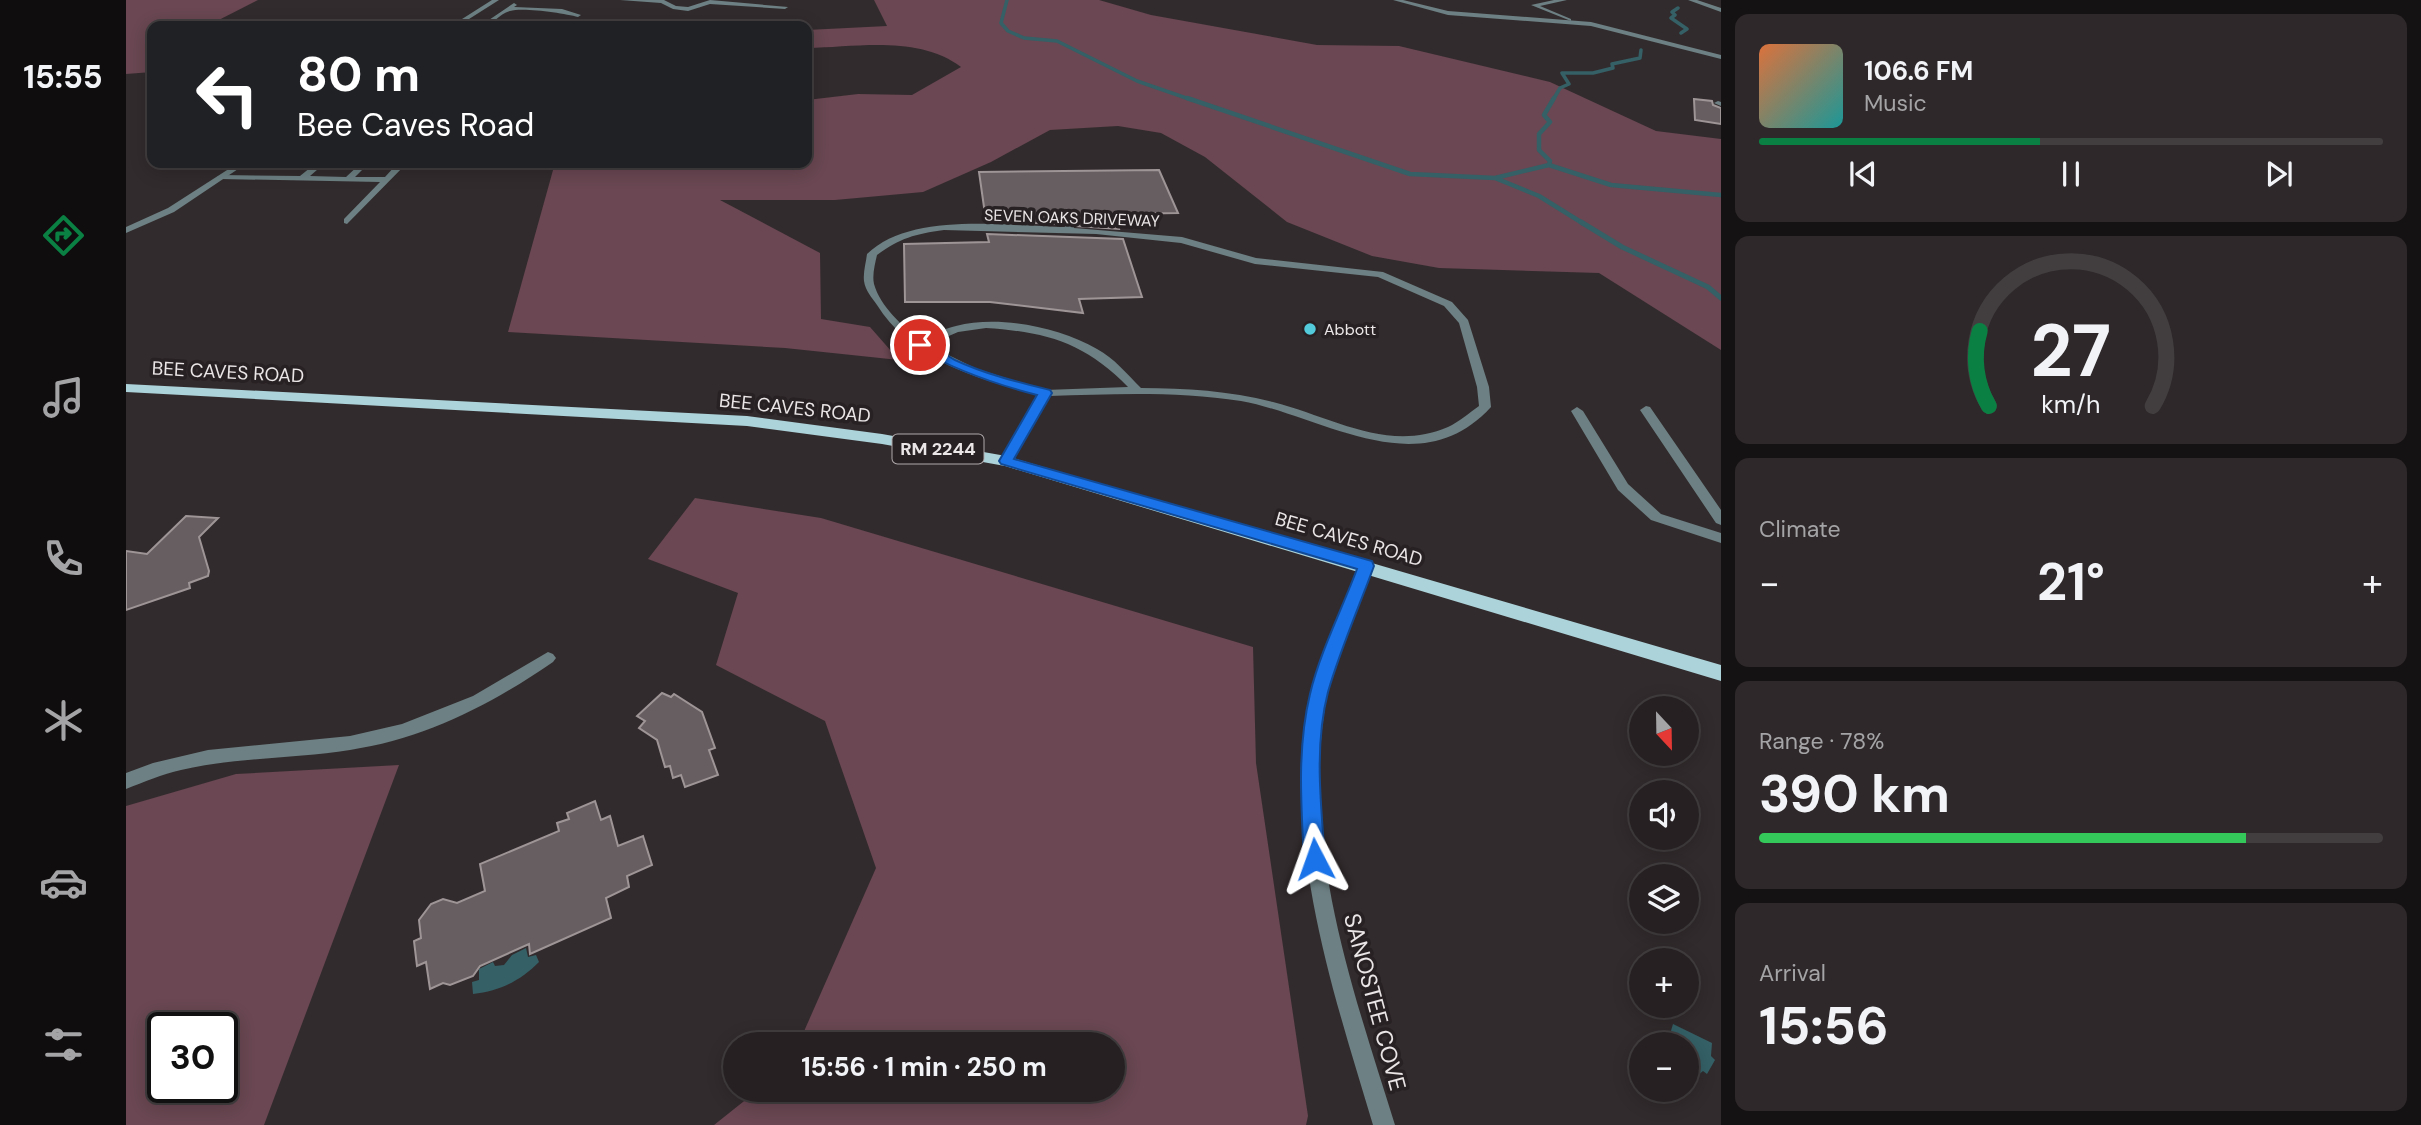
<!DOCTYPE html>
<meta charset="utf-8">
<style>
body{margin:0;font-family:"DM Sans",sans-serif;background:#2e282a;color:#f1f3f6;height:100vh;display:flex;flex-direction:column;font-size:26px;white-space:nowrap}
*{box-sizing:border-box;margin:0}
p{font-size:23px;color:#a4a3a5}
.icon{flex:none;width:38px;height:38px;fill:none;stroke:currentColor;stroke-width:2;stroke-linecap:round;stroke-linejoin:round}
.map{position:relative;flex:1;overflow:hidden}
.drawer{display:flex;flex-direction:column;gap:14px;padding:14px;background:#151213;width:700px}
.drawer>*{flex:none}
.hud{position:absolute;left:21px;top:21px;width:665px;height:147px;border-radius:14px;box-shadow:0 4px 18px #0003,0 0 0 2px #423e40;background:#202124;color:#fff;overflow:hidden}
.needle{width:46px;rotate:158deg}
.fabs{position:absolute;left:1503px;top:696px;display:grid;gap:14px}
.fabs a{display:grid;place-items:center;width:70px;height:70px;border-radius:50%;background:#262022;box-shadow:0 4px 18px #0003,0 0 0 2px #423e40;font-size:35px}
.speed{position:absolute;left:21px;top:1012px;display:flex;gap:14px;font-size:35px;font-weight:700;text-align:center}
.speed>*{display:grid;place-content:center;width:91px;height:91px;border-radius:50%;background:#262022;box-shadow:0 4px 18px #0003,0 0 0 2px #423e40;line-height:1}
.speed .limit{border:4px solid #111;border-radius:10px;background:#fff;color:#111}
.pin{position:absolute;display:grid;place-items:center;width:60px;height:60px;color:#fff;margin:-30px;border:4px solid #fff;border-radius:50%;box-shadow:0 2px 7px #0007}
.me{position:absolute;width:77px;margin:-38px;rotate:356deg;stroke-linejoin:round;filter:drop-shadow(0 0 5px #0008)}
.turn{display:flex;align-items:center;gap:24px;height:147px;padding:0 35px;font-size:32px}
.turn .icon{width:91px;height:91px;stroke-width:2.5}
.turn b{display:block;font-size:49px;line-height:60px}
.big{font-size:52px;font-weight:700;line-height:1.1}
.drawer .tile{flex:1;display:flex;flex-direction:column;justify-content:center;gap:10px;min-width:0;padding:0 24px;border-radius:14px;background:#2e282a}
.drawer .dial{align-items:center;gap:0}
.dial svg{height:182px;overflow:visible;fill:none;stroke:#423e40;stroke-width:7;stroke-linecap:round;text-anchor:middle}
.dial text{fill:#f1f3f6;stroke:none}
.song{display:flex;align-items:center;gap:21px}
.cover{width:84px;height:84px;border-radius:10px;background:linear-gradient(135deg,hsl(20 70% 55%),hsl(180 70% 35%))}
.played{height:7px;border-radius:4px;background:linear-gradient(90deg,#0b8043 45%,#423e40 45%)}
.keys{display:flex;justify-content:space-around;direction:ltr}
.heat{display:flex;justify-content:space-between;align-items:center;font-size:38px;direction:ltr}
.charge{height:10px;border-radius:5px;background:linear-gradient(90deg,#34c759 78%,#423e40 0)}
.trip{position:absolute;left:597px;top:1032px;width:402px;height:70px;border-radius:35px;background:#262022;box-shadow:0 4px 18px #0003,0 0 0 2px #423e40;font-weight:700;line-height:70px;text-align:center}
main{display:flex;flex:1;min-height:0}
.tab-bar{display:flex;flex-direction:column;width:126px;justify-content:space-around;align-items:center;background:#0f0d0e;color:#a4a3a5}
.tab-bar .icon{width:49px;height:49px}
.tab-bar .on{color:#0b8043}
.tab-bar b{font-size:32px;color:#f1f3f6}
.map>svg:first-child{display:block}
.forest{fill:#6a4752;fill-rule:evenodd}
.water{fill:#346066}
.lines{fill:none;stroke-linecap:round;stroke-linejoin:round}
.stream-far2{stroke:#346066;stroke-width:3.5}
.stream-far1{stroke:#346066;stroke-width:4.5}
.stream{stroke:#346066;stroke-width:5}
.building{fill:#665e60;stroke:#9e9597;stroke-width:2}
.service{fill:#6d8083;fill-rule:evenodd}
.minor{fill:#6d8083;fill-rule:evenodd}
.primary{fill:#acd3d9;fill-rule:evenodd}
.route{fill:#1a73e8;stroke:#114b97;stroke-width:2}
.poi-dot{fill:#53cbdb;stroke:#282123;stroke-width:2.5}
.labels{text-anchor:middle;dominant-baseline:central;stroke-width:7;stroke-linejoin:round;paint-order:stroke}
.far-street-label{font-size:16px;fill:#eae5e6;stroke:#282123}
.far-poi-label{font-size:16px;fill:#eae5e6;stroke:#282123;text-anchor:start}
.shield{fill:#282123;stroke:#b0aaac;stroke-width:2}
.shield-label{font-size:18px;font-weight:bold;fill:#eae5e6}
.street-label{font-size:19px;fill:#eae5e6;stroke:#282123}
.near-street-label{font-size:23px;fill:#eae5e6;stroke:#282123}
</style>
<main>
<nav class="tab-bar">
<b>15:55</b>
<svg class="icon on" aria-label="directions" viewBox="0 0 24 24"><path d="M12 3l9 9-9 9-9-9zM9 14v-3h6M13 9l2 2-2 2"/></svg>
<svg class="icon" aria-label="music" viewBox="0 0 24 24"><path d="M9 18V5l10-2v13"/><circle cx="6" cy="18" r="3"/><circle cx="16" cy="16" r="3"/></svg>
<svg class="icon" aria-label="phone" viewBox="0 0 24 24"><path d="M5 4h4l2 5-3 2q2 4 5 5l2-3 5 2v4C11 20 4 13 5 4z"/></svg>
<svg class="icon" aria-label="climate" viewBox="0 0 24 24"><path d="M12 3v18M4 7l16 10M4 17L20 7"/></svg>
<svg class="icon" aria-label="car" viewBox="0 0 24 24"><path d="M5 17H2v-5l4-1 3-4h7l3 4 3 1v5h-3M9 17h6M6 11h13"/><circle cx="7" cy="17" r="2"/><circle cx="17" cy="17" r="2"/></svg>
<svg class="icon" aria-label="filters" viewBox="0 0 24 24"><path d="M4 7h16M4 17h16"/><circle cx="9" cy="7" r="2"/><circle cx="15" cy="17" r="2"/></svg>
</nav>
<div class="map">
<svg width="1595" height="1125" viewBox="0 0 1595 1125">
<rect width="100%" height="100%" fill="#322b2d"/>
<path class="forest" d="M0,0H132L81,26H26V72L0,74Z
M748,0H973L1025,15L1191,45L1273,46L1424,82L1530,131L1595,139V350L1473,273L1313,268L1246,256L1161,222L1079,157L1035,133L992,126L924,130L865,162L797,192L709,200H594L694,253L695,319L744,327L773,360L659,348L382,332L429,163H681V100L732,94L786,95L835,67C793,35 731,47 681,48V30L761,26Z
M569,498L695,518L1127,647L1130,763L1182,1116L1180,1125H588L632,1090H987V1045H672L750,868L699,721L590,665L612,593L522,559Z
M273,765L138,1125H0V806L110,774ZM37,1027H96V1087H37Z"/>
<path class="water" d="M400,948L402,957L410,955L413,962C394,981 374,991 347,994L346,982L353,980V969L367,962L369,966L378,965L386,955Z
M1547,1024L1586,1043L1585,1056L1589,1060L1581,1074L1577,1071L1561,1084V1045H1530L1544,1034Z"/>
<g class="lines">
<path class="stream-far2" d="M881,0L875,23L882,31L898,38L931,41L1011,81L1066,100
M1552,8L1546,12L1549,15L1545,18L1561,29L1555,33
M1427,100L1434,88L1443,84L1436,73H1467L1487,68L1486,64L1514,58L1515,50"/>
<path class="stream-far1" d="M1061,98L1284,174L1369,178L1413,196L1458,224
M1423,165L1485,185L1595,195
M1369,178L1423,165L1424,161L1413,150V134L1424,122L1418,115L1428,98"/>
<path class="stream" d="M1455,222L1496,247L1582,287L1595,298"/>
</g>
<path class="building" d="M1568,99L1586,101L1587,105L1595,108V124L1569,120Z
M1033,170L1052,213L989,214L993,229L950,226L948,214L941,209L934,215L936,224L860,221L853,172Z
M861,234L997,239L1016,297L953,299L957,313L864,302H779L778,244L863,242Z
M60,516L92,518L73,537L83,571L82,576L63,583L64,588L0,610V551L21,554Z
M536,693L545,697L548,694L576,712L589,748L583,750L592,775L559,787L555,775L547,778L544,766L539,767L531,740L513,728L519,721L511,716Z
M469,801L475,820L484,816L492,846L517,836L526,865L501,876L503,887L480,898L485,918L404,954L403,944L354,966L347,976L324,985L317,983L304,989L300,962L291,966L288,941L295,938L293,920L305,904L317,899L331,903L359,891L354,864L433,831L431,823L443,819L441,813Z"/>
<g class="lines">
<path class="service" d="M494,0H538L550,6L562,7L584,0L662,7L659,9L584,4L562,11L547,9L535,3Z
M1428,0H1441L1414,6L1445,19V21L1405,5Z
M1562,0H1571L1595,8V12Z
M388,3L391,5L388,7L436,9L455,15L452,17C438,13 396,7 384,11C372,14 367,27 354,26Z
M1592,101L1595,102V106L1588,103Z
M190,163H199L184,176L220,177L235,163H281L221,224L218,223V219L254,182L95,179L91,177L95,175L174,176ZM241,165H270L259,177H229Z
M941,212L945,215L948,228L1056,237L1130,258L1257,272L1326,302L1342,320L1363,387L1365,407C1293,486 1197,416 1115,401C1052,391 986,394 923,396L884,464H876L874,461L912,395C852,379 786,361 751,305C746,298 739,290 738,281C737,272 740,263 741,254C785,211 881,226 939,227L937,215ZM818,230L970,234L1055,243L1129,264L1252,277L1318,306L1333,323L1351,387L1353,406C1343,413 1333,422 1322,427C1262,453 1206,417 1147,402C1104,391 1060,388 1015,388C1001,374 988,358 971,349C932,327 873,315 830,326C817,329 806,335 795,341C777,327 754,306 748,284C746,275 749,264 751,255C774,238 789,234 818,230ZM860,328C921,332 959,343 1002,387L919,390L851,369L802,345L832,332Z
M1520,406L1524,407L1595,510V525L1590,523L1514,410Z
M1451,407L1457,411L1502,484L1535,514L1595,533V543L1525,520L1492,490L1445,411Z
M422,652L427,654L430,658L427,662C366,704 299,739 224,750C168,759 111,757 55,770C36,774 18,782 0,789V773L27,763L82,750L224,736L276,724L347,696Z"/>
<path class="minor" d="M366,0H373L332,26H325Z
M1267,0H1277L1322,11L1465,22L1595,55V59L1465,26L1322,15Z
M112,163H121L48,212L0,233V227L42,208Z
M1240,561L1247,566C1231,607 1211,648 1202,691C1172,838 1226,987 1269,1125H1247C1205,984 1151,829 1188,680C1199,641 1218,604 1233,566Z"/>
<path class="primary" d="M0,384L621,416L756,434L880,456L1595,665V681L879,466L756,444L621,426L0,392Z"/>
</g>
<path class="route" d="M790,342C803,340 817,354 829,360C859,374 892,382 924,390L926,393L888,459L1246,561L1248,566C1233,607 1214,650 1202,692C1188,746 1195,805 1199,859L1196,866L1189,869L1181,866L1178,859C1175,804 1171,748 1184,694C1194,652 1216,609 1231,569L875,464L873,461L911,395C868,384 829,370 790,348Z"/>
<circle class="poi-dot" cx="1184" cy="329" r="7"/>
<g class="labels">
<g class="far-street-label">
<text transform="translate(946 218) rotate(2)">SEVEN OAKS DRIVEWAY</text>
</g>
<g class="far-poi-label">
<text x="1198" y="329">Abbott</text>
</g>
<rect class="shield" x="766.5" y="434.5" width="91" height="29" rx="5"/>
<g class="shield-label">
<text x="812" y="449">RM 2244</text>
</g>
<g class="street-label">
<text transform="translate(102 372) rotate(3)">BEE CAVES ROAD</text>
<text transform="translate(669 408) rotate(6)">BEE CAVES ROAD</text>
<text transform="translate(1223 539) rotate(16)">BEE CAVES ROAD</text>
</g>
<g class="near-street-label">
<text transform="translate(1249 1002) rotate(75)">SANOSTEE COVE</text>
</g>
</g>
</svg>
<div class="fabs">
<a><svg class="needle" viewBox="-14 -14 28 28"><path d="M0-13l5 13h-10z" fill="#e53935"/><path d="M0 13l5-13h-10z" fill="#a4a3a5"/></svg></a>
<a><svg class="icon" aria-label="sound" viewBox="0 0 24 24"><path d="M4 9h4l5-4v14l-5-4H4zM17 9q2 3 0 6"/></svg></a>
<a><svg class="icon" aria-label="layers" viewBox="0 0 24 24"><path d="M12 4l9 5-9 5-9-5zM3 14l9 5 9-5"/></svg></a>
<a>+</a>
<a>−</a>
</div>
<div class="speed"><div class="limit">30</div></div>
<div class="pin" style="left:794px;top:345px;background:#d93025"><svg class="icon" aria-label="arrive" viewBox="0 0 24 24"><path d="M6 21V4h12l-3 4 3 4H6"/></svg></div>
<svg class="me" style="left:1189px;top:859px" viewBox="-20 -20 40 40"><path d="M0-17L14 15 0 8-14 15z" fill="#1a73e8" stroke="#fff" stroke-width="4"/></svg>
<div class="trip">15:56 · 1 min · 250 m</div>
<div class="hud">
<div class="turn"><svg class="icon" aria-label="left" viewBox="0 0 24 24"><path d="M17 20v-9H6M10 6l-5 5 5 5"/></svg><div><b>80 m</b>Bee Caves Road</div></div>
</div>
</div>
<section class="drawer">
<div class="tile">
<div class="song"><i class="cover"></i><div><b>106.6 FM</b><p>Music</p></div></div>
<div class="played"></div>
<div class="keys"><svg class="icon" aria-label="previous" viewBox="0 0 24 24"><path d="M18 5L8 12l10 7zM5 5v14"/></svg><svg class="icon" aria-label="pause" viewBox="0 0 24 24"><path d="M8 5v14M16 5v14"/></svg><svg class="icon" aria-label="next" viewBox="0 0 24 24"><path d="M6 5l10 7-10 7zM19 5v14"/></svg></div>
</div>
<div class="tile dial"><svg viewBox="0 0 100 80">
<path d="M14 69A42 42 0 1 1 86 69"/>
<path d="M14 69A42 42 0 0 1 10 36" stroke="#0b8043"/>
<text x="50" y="56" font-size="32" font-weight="700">27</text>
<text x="50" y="72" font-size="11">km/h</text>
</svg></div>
<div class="tile"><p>Climate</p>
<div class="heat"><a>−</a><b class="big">21°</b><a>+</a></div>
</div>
<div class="tile"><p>Range · 78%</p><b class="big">390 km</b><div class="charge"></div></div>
<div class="tile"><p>Arrival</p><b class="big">15:56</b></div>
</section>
</main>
